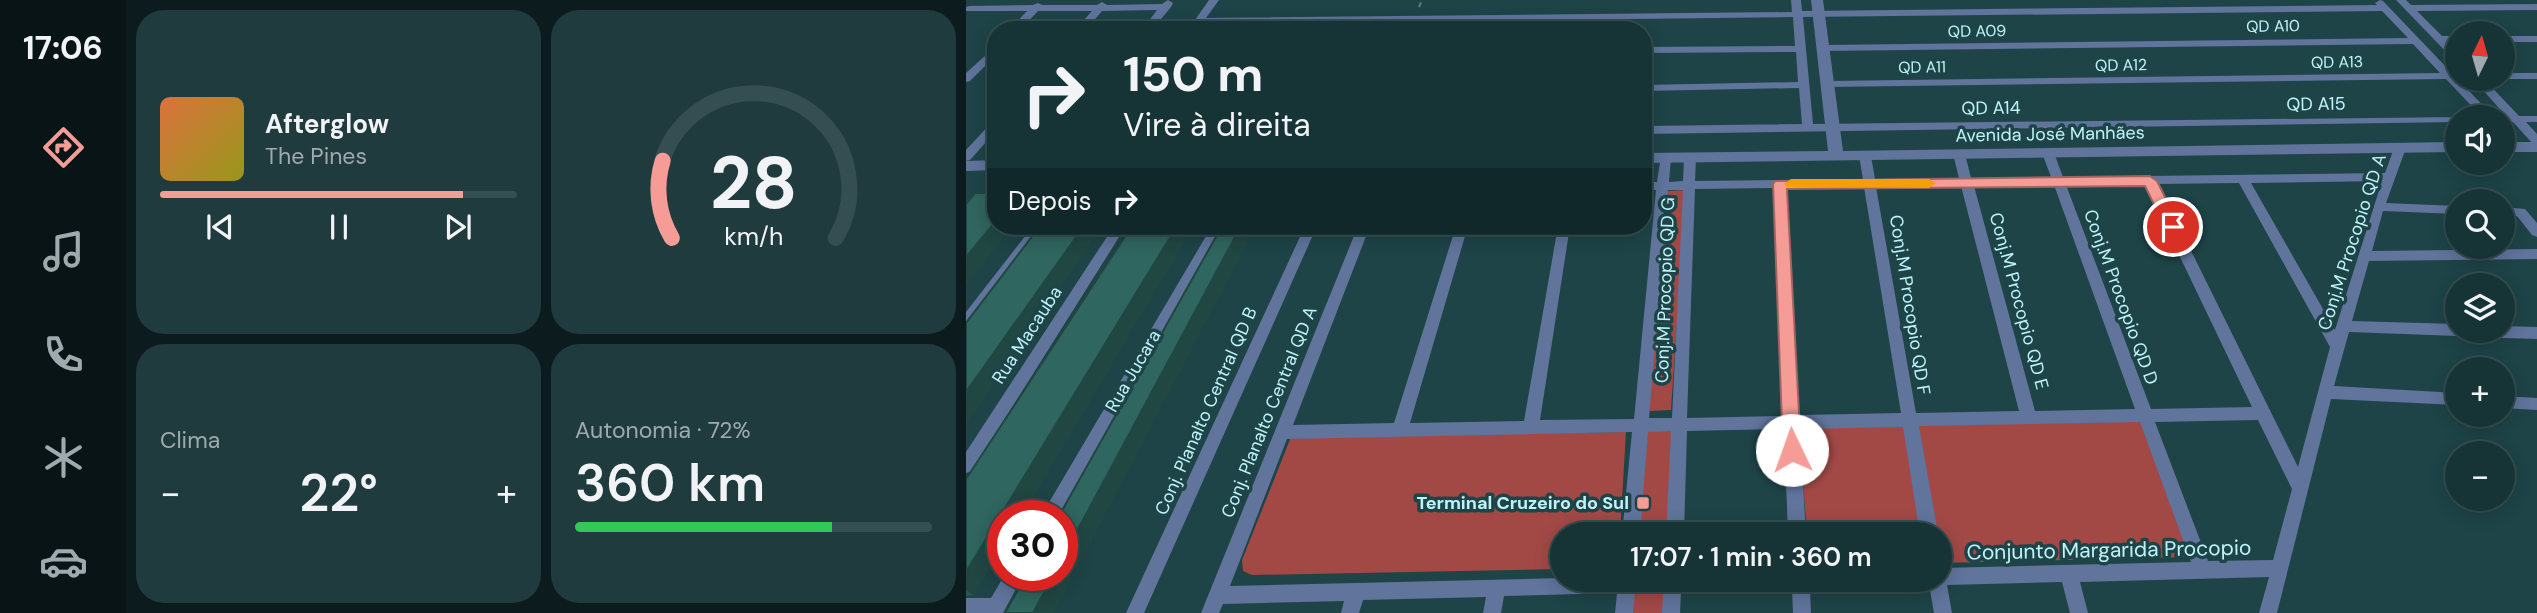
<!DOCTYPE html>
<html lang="pt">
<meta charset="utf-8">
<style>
body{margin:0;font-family:"DM Sans",sans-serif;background:#1f3b3e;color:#f1f3f6;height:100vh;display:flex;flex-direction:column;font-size:26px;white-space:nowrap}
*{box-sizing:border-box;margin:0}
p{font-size:23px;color:#9eaaad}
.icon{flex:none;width:38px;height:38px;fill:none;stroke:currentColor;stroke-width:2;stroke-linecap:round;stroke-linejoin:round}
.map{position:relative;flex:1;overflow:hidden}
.details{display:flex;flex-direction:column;gap:10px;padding:10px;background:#0c1c1e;width:840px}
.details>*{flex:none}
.hud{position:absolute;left:21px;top:21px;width:665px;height:214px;border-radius:28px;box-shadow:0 4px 18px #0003,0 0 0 2px #354e51;background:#163336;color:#f1f3f6;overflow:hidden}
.needle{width:46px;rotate:5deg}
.tools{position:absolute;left:1479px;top:21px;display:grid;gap:14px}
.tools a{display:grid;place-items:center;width:70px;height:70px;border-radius:50%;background:#163336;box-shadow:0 4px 18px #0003,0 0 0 2px #354e51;font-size:35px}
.speed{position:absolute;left:21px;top:500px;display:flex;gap:14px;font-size:35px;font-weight:700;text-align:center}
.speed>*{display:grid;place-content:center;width:91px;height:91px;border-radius:50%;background:#163336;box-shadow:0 4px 18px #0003,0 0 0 2px #354e51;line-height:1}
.speed .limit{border:10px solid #d22;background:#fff;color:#111}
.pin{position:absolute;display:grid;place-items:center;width:60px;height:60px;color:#fff;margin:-30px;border:4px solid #fff;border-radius:50%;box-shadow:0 2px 7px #0007}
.me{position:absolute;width:77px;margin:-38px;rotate:357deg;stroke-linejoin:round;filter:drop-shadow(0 0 5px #0008)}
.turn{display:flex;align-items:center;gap:24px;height:147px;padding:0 21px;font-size:32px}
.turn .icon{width:91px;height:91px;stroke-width:2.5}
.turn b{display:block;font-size:49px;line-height:60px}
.then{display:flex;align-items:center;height:66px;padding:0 21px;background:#0003;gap:14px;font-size:26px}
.big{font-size:52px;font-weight:600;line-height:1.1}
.details .tile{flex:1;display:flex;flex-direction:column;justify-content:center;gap:10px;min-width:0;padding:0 24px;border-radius:28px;background:#1f3b3e}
.details .dial{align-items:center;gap:0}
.dial svg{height:182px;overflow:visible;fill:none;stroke:#354e51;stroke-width:7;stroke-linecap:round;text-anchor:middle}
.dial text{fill:#f1f3f6;stroke:none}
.song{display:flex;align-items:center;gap:21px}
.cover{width:84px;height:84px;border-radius:10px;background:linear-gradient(135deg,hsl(20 70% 55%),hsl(60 70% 35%))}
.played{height:7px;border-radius:4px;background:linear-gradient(90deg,#f59c96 85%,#354e51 85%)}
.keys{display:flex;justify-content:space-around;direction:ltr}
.heat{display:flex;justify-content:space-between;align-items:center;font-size:38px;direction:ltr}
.charge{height:10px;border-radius:5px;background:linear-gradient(90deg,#34c759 72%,#354e51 0)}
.details .tiles{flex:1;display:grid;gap:10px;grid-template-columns:repeat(2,1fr)}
.trip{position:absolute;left:584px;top:522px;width:402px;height:70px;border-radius:35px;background:#163336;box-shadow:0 4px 18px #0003,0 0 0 2px #354e51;font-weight:600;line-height:70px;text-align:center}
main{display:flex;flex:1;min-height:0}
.menu{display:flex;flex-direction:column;width:126px;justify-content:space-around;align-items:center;background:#091416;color:#9eaaad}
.menu .icon{width:49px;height:49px}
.menu .selected{color:#f59c96}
.menu b{font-size:32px;color:#f1f3f6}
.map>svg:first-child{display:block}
.green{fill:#a24946}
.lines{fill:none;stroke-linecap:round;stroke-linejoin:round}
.path{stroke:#548084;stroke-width:2;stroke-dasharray:5 2.5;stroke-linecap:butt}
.minor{fill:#60749c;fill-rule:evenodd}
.tertiary{fill:#60749c;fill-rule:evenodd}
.wall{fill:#285852}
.shaded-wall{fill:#214742}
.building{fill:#2f665f;stroke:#214742;stroke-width:2}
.route{fill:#f59c96;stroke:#9f6562;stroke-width:2}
.slow{fill:#f59e0b}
.poi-dot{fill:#f59c96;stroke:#1e4448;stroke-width:2.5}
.labels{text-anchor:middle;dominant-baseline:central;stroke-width:7;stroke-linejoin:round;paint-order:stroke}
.far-street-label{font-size:16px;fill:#bef4f9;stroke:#1e4448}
.street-label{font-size:18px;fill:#bef4f9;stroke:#1e4448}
.poi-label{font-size:18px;font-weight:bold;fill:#bef4f9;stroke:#1e4448;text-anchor:end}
.near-street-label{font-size:21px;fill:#bef4f9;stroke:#1e4448}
</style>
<main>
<nav class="menu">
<b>17:06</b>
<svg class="icon selected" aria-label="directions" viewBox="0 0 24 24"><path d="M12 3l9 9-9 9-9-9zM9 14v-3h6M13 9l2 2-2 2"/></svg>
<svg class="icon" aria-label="music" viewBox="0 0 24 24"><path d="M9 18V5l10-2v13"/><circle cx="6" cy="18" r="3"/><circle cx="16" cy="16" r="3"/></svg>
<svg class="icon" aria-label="phone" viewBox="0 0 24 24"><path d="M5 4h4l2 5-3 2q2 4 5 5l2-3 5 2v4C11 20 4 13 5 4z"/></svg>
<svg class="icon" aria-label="climate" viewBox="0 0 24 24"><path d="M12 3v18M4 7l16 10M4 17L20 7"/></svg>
<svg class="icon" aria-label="car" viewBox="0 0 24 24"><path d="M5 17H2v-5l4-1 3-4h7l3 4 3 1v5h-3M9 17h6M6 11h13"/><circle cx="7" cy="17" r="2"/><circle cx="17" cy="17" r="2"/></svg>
</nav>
<section class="details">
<div class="tiles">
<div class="tile">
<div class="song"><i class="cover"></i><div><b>Afterglow</b><p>The Pines</p></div></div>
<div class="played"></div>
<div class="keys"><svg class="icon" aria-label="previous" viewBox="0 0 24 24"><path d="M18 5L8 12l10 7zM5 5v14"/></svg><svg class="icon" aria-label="pause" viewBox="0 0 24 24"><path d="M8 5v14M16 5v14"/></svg><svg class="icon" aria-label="next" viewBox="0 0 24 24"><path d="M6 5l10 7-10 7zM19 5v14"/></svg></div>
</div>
<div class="tile dial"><svg viewBox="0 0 100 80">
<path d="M14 69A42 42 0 1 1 86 69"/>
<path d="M14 69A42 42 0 0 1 10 35" stroke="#f59c96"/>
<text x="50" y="56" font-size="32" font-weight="700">28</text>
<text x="50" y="72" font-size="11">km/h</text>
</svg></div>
<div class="tile"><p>Clima</p>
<div class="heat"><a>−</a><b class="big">22°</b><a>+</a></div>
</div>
<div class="tile"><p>Autonomia · 72%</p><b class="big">360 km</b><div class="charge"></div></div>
</div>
</section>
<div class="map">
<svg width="1571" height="613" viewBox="0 0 1571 613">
<rect width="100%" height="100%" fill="#1e4448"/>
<path class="green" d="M720,190L705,410L681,411L701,191Z
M1174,420L1227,557L975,563V534H841L833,427Z
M681,428H708L702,534H673Z
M660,432L654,534H597V569L286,575L277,571L276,560L325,437Z
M702,592L701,613H666L668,593Z"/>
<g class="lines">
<path class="path" d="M453,7L456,0"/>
<path class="minor" d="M202,0L207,3L205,7L186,30H176L191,10L136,11L120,30H109L126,11H72L54,30H43L61,11H0V7L3,6L67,5L72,3L76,5H131L136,2L141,5L196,4Z
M243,0H253L240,18L826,12L825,0H835L836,11L1411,5L1409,3L1414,0L1417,1L1528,117H1516L1480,79L862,87L857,84L862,81L1474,73L1447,44L857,51L852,48L857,45L1442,38L1416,11L837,17L847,124L1495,117H1491V122L677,134V126L836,124L833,88L677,91V85L832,82L830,52L677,53V47L829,46L827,17L236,24L232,30H222Z
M1430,0H1440L1445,5L1571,4V10L1451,11L1476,36H1491V42H1482L1491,51V60L1487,59Z
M1536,36H1571V42H1536Z
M30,46V55L4,81L0,82V73Z
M1536,73H1571V79H1534H1536Z
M1507,79H1518L1553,116H1571V122H1560L1571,134V145L1567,144L1547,122H1536V117H1532L1540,116Z
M30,121V131L4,160L0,161V150L26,122Z
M1536,130L1553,144V150H1545L1536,141Z
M1434,144L1440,148L1420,203L1491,206V214L1417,211L1406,251L1571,249V259L1403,261L1386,321L1491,324V331H1536V326L1571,327V339L1504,337L1497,332L1491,336L1383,332L1368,386L1491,393V405L1365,399L1311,613H1293L1303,577L1114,582L1122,613H1104L1096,582L981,585L986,613H968L962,579H975V568L1225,562L1174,422L953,426L972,534H954L937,427L834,429L840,534H822L818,429L721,431L718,534H700L705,431L682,432L674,534H656L666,432L321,439L264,586L597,578L889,579L886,585L880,588L844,589L845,613H827L826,589L715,592L714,613H696L697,592L669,593L667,613H649L651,593L538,596L535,613H517L520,597L397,600L393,613H375L378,601L257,604L253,613H235L392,226H404L327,425L428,423L490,226H502L444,423L558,421L592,226H604L574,420L668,419L690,190H677V182H691L695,155L699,154L705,158L703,182L717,181L718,158L724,154L730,158L729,181L897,179L893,156L899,152L905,156L909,179L993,178L987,154L993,150L999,154L1005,178L1085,177L1076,153L1082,149L1088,153L1097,177L1419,173L1428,148ZM1416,181L1369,330L1285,183ZM1273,183L1364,347L1332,467L1192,184ZM1179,184L1286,407L1185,409L1100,185ZM1088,185L1169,409L1069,411L1008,186ZM995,186L1053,411L950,413L910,187ZM898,187L935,413L833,415L820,188ZM808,188L817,416L721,418L729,189ZM702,190H717L706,418H683ZM1292,420L1326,489L1307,560L1242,561L1189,422Z
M1536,207L1559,209L1571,223V237L1566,235L1551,216L1536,215Z
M67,226H80L5,326L0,327V312Z
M148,226H160L6,471L0,473V452Z
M246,226H258L92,516H75Z
M339,226H351L178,613H160Z
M1536,396L1571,398V410L1536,408Z
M38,576H57L37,613H0V598H25Z"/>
<path class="tertiary" d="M845,0H857L877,151L1491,142V152L677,163V153L862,151Z
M1536,142H1571V152H1536Z
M30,160V170L0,171V161Z"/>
</g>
<path class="wall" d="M227,226L55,516H37L8,595L0,596V479Z"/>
<path class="shaded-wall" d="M30,221V226H47L0,285V257Z
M118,226H133L135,229L0,424V392Z
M211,226H227L55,516H37V547L8,595L0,590V572Z
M275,226H283L287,232L88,613H67L87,576H96V559Z"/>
<path class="building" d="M9,193H30V221L0,257V204Z
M74,226H118L0,392V323Z
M166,226H211L0,572V479Z
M256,226H275L96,559V516H93Z
M60,576H87L67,613H39Z"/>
<path class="route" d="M1184,176L1191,181L1214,227L1212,231H1201L1179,186L821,189L835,450L832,456L826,458L819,456L817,450L807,184L809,181Z"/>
<path class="slow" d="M825,179H963L970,183L963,188L821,187L818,184Z"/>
<rect class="poi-dot" x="670" y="496" width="14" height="14" rx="3.5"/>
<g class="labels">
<g class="far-street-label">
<text transform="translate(1307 26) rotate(-1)">QD A10</text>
<text transform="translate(1011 31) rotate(-1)">QD A09</text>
<text transform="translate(1371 62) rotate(-1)">QD A13</text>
<text transform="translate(1155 65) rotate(-1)">QD A12</text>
<text transform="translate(956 67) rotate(-1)">QD A11</text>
</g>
<g class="street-label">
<text transform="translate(1350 104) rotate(-1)">QD A15</text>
<text transform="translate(1025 108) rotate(-1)">QD A14</text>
<text transform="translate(1084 134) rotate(-1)">Avenida José Manhães</text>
<text transform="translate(1386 242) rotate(-72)">Conj.M Procopio QD A</text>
<text transform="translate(699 290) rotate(-88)">Conj.M Procopio QD G</text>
<text transform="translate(1155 297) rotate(70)">Conj.M Procopio QD D</text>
<text transform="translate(1053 301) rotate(75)">Conj.M Procopio QD E</text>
<text transform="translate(944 305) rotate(81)">Conj.M Procopio QD F</text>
<text transform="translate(61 335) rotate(-57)">Rua Macauba</text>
<text transform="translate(167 371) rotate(-60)">Rua Jucara</text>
<text transform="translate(240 411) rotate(-66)">Conj. Planalto Central QD B</text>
<text transform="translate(303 412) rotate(-68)">Conj. Planalto Central QD A</text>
</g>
<g class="poi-label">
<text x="663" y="503">Terminal Cruzeiro do Sul</text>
</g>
<g class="near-street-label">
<text transform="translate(1143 550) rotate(-1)">Conjunto Margarida Procopio</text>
</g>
</g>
</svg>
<div class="tools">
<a><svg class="needle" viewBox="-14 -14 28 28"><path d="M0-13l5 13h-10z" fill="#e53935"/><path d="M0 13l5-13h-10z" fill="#9eaaad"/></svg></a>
<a><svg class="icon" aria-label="sound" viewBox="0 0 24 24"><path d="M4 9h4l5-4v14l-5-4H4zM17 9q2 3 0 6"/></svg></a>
<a><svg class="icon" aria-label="search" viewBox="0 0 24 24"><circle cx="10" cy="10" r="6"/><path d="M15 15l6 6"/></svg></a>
<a><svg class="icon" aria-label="layers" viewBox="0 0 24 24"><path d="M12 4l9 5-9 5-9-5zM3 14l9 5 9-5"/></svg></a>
<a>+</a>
<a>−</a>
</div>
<div class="speed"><div class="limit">30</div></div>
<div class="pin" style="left:1207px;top:227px;background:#d93025"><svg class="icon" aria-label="arrive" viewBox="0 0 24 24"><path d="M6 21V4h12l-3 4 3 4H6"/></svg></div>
<svg class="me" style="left:826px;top:450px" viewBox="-20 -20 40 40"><circle r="19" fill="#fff"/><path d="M0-13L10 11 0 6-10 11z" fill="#f59c96"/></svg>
<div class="trip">17:07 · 1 min · 360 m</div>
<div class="hud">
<div class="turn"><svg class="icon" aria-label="right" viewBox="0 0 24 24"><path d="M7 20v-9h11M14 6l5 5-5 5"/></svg><div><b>150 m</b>Vire à direita</div></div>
<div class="then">Depois<svg class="icon" aria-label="right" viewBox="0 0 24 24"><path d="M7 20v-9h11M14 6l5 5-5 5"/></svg></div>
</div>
</div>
</main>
